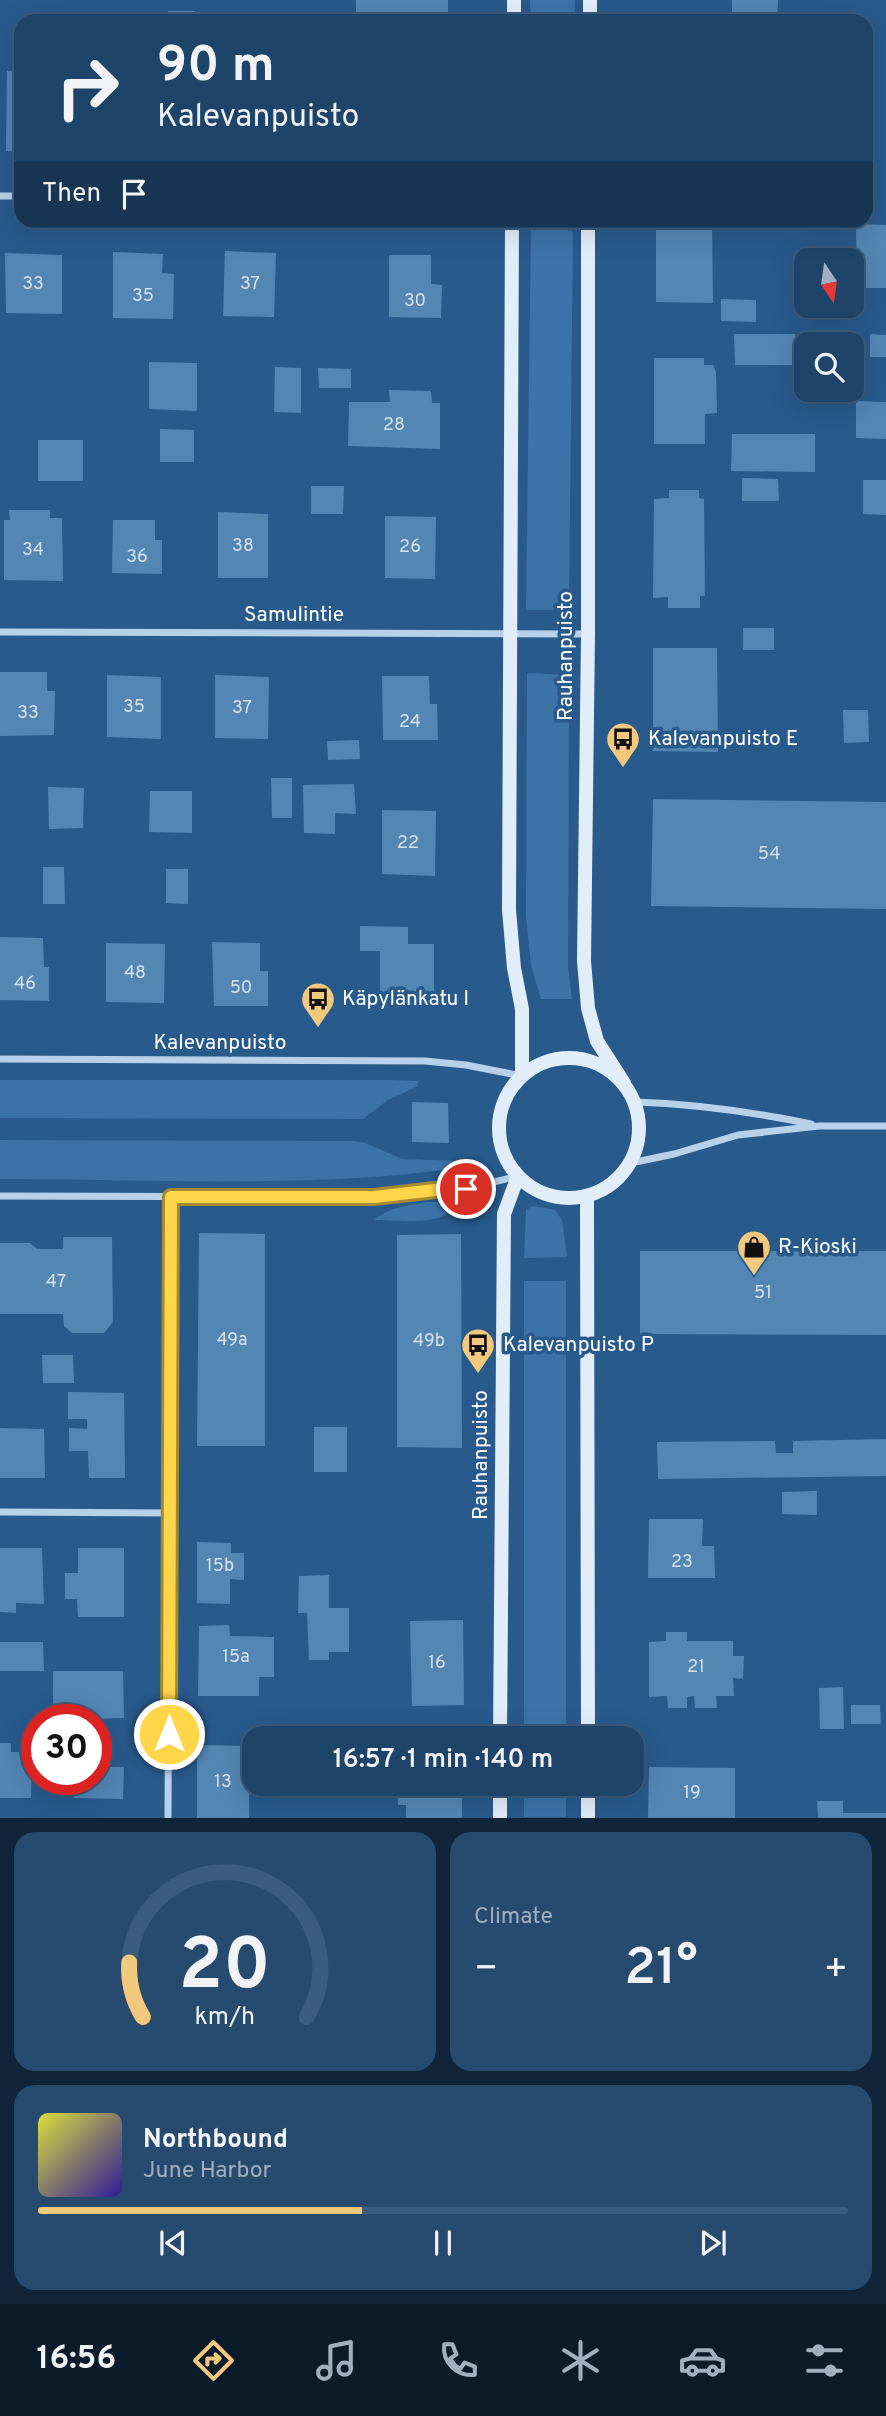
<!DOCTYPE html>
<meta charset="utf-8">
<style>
body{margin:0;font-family:Overpass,sans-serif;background:#264b6f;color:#f1f3f6;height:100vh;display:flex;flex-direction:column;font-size:26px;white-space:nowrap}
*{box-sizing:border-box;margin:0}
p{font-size:23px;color:#a1b0c0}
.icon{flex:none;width:38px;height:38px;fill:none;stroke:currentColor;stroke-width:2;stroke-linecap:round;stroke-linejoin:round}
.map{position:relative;height:1818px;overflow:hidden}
.drawer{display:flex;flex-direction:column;gap:14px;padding:14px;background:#10253a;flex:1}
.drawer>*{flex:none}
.guide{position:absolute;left:14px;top:14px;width:859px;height:214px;border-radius:21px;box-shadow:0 7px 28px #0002,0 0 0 2px #3c5c7d;background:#1e4469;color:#f1f3f6;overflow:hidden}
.needle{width:46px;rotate:167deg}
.controls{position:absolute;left:794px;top:248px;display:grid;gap:14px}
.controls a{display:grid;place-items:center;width:70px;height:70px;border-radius:14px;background:#1e4469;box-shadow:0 7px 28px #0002,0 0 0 2px #3c5c7d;font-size:35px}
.speed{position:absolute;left:21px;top:1704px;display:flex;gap:14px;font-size:35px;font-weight:700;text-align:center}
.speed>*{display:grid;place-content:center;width:91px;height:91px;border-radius:50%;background:#1e4469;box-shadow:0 7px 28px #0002,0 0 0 2px #3c5c7d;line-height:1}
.speed .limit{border:10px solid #d22;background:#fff;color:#111}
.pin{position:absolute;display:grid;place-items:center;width:60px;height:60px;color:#fff;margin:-30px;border:4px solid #fff;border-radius:50%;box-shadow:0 2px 7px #0007}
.me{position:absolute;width:77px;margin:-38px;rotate:0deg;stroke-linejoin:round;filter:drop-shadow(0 0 5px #0008)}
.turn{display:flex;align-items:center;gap:24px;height:147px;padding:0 28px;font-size:32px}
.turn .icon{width:91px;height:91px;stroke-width:2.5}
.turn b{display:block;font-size:49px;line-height:60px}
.then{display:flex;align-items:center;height:66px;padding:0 28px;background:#0003;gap:14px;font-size:26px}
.big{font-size:52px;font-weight:600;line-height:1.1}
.drawer .tile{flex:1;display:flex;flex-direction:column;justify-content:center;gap:10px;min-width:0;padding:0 24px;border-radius:21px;background:#264b6f}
.drawer .dial{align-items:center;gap:0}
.dial svg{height:182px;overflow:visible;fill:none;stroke:#3c5c7d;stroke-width:7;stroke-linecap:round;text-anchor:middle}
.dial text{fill:#f1f3f6;stroke:none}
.song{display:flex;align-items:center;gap:21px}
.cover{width:84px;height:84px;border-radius:10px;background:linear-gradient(135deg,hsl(60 70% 55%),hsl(250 70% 35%))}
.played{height:7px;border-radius:4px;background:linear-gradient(90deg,#f2c87d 40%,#3c5c7d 40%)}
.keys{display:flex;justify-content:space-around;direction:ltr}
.heat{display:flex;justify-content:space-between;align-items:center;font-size:38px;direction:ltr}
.drawer .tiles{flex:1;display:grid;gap:14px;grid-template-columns:1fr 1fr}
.tile:last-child{grid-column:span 2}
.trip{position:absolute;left:242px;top:1726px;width:402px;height:70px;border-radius:21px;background:#1e4469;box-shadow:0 7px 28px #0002,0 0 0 2px #3c5c7d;font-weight:600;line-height:70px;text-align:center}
.menu{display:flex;height:112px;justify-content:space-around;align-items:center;background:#0c1b2a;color:#a1b0c0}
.menu .icon{width:49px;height:49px}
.menu .selected{color:#f2c87d}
.menu b{font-size:32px;color:#f1f3f6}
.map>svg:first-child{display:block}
.green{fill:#3c74a8}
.building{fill:#5486b4}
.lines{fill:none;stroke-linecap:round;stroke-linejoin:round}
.street{stroke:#b7d1ea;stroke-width:7}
.secondary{stroke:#e1edf8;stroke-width:14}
.route-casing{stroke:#a68a30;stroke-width:18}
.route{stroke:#ffd54a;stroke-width:12}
.labels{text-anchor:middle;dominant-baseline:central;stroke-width:7;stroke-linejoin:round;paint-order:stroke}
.number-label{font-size:18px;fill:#d4e1ec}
.street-label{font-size:21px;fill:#fff;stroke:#285a8c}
.poi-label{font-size:21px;fill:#fff;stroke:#285a8c;text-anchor:start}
</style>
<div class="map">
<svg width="886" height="1818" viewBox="0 0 886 1818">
<rect width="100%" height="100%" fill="#285a8c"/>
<path class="green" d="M530,0H575L574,21H531Z
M531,224H563L573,232L569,602L559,610H526Z
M527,673L569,675L568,967L572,999H541L531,966L526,916Z
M0,1080H392L418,1081V1086L388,1100L363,1119L0,1118Z
M0,1140L354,1141L365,1143L402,1159L459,1161V1168C309,1189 151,1179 0,1179Z
M426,1202H456C449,1228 396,1220 374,1220C389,1207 407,1206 426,1202Z
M533,1206L555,1210L562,1220L567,1257L524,1258L526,1210Z
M524,1281H566V1738H524Z
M524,1783H566V1817H524Z"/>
<path class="building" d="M356,0H448V21H356Z
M732,0H778L777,21H732Z
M168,11H195V21H168Z
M7,71H21V151H6Z
M656,220H712L713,303L656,302Z
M856,224L886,225V288H857Z
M225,251L276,253L274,317L223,316Z
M113,252L163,254L162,273L174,274L173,319L113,318Z
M5,253L62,255V314L6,313Z
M389,255H431V284L442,285L441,318L389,317Z
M721,299L756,300V322L721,321Z
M734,334H795V365H735Z
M870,334L886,335V357H870Z
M654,358H704V365H713L716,372L717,413L705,414V444H654Z
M149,362L197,363V411L149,409Z
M275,367L301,368V413L274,412Z
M318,368L351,369V388H319Z
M389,390L431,391L432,403H440V449L348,446L349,402H390Z
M856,401L886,402V439L856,438Z
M160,429L194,430V462H160Z
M732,434H815V472L731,471Z
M38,440H83V481H38Z
M742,478L778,479L779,501H742Z
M863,480H886V515L863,514Z
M311,486H344L343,514H311Z
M669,490H699V498L704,499L705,596H700V608H668V597L653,598L654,499L669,498Z
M9,510H50V518H62L63,581L4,580V520H10Z
M218,512L268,514V578H218Z
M385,516L436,517L435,579L385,578Z
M113,520H155V540H162V574L112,573Z
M743,628H774V650H743Z
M653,648H717L718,752L653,751Z
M0,672H47V691H55L54,735L0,736Z
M107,675L161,677V739L107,737Z
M215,675L269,677L268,739L215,738Z
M382,676H429L430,704H437L438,740H383Z
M843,710H868L869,742L844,743Z
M359,740L360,759L328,760L327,741Z
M271,778H292V818H272Z
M354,784L356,814L335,813V834L304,833L303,785Z
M48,787L84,788L83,828L49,829Z
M150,791H192V833L149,832Z
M653,799L886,802V909L651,906Z
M382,810L436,811L435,876L382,874Z
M43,867H64L65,904H43Z
M166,869H188V904L166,903Z
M360,926L408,927V944H434V1008H380V951H360Z
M0,937L43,938L44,967H49V1001L0,1000Z
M212,942L260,943V971H268V1006H214Z
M106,943L165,944L164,1003L106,1002Z
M412,1102L448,1103L449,1143L412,1142Z
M199,1233L265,1234V1446H197Z
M461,1234L462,1448L397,1447V1235Z
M63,1237H112L113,1322L104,1333H72L64,1326L63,1314H0V1243H30L37,1249H63Z
M640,1251H886V1335L640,1334Z
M42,1355H73L74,1383H43Z
M68,1392L124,1393L125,1478H89L88,1451H69V1428L87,1429V1419H68Z
M314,1427H347V1472H314Z
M0,1428L44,1429L45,1478H0Z
M886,1439V1476L658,1479L657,1442L775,1441L776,1453H793V1441Z
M817,1491V1515L782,1514V1492Z
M649,1519H703L702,1546H714L715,1578H648Z
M197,1542L231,1543V1553H244V1580L230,1579V1604L197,1603Z
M0,1548H42L44,1604L16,1603V1613L0,1612Z
M78,1548H124V1617H78L77,1599H65V1573H78Z
M329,1575V1608H349V1652H329V1660H309L307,1613H298L299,1576Z
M463,1620L464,1705L412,1706L410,1621Z
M229,1625L230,1636L274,1637V1677H259V1696H198L199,1626Z
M666,1632H687V1641H733V1656H744L743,1679L733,1678L734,1696H716L717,1708H695L694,1696L687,1697V1708H668L667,1696L649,1697V1642L666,1641Z
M0,1642H43L44,1671H0Z
M53,1671H123L124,1718L53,1720Z
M843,1687L844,1729H820L819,1688Z
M851,1705H880L881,1724H851Z
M293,1731H324V1738H293Z
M0,1743H11V1752H32L31,1798H0Z
M197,1745L249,1746V1818H197Z
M96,1752H100L101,1767H124L123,1799L74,1798V1780H96Z
M649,1767L735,1768V1818H648Z
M293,1783H324V1791L293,1792Z
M398,1783H462V1818H406V1805H398Z
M817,1801H843V1813H886V1818H818Z"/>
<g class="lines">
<path class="street" d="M0,196H21
M0,632L588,634
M0,1059L425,1061L466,1065L522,1076
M635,1102C695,1104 753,1112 811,1124
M631,1163L674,1154L738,1135L819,1126H886
M0,1196L374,1197L466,1189L518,1176
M0,1512L171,1513
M168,1818L171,1197"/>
<path class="secondary" d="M514,21V0
M590,21V0
M512,220L509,910L514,968L522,1009V1076
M588,220V634L584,961L588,1008L597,1041L624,1083
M499 1128a70 70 0 1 1 140 0a70 70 0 1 1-140 0Z
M587,1196L588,1738
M500,1738L504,1214L518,1176
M588,1783V1818
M500,1818V1783"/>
</g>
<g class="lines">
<g class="route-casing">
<path id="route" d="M169,1734L171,1197H374L435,1190L466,1189"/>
</g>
<use href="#route" class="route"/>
</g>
<defs>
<g id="bus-pin" transform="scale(1.75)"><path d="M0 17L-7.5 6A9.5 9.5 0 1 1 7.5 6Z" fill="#f2c87d" stroke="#285a8c"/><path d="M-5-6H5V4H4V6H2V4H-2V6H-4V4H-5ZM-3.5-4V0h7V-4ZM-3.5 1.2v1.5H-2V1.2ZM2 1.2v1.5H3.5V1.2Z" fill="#111"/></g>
<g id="shop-pin" transform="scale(1.75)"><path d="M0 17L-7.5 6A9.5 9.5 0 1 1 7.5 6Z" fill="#f2c87d" stroke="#285a8c"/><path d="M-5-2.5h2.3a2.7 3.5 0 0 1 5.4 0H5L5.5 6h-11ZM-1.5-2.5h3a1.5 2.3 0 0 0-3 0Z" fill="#111"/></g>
</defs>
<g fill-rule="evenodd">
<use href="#bus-pin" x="623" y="739"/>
<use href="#bus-pin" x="318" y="999"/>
<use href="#shop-pin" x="754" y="1247"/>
<use href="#bus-pin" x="478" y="1345"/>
</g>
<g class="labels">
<g class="number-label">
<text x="33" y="284">33</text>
<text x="250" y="284">37</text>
<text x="143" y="296">35</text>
<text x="415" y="301">30</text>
<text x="394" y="425">28</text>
<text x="243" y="546">38</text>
<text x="410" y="547">26</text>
<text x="33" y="550">34</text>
<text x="137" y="557">36</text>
<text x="134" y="707">35</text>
<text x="242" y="708">37</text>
<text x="28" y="713">33</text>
<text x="410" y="722">24</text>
<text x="408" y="843">22</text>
<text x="769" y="854">54</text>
<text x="135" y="973">48</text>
<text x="25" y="984">46</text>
<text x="241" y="988">50</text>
<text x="56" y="1282">47</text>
<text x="763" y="1293">51</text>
<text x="232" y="1340">49a</text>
<text x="429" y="1341">49b</text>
<text x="682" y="1562">23</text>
<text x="220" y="1566">15b</text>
<text x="236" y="1657">15a</text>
<text x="437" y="1663">16</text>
<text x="696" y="1667">21</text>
<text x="223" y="1782">13</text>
<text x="692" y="1793">19</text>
</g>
<g class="street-label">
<text x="294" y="615">Samulintie</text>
<text transform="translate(566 656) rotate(-90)">Rauhanpuisto</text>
<text x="220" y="1043">Kalevanpuisto</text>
<text transform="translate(481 1455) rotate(-90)">Rauhanpuisto</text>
</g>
<g class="poi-label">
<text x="648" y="739">Kalevanpuisto E</text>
<text x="342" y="999">Käpylänkatu I</text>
<text x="778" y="1247">R-Kioski</text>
<text x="503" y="1345">Kalevanpuisto P</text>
</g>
</g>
</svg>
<div class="controls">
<a><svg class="needle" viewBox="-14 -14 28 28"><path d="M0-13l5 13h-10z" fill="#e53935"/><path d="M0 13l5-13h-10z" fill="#a1b0c0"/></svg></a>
<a><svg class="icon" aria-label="search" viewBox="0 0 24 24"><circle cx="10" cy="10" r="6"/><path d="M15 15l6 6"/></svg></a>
</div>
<div class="speed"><div class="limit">30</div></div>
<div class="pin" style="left:466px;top:1189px;background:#d93025"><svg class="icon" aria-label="arrive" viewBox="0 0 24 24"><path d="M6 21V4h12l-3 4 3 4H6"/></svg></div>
<svg class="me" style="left:169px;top:1734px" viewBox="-20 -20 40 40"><circle r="17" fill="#ffd54a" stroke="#fff" stroke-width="3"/><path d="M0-11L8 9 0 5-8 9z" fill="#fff"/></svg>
<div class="trip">16:57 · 1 min · 140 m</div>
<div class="guide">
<div class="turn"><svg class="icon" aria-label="right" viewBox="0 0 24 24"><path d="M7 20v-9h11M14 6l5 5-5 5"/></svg><div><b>90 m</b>Kalevanpuisto</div></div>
<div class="then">Then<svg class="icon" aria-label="arrive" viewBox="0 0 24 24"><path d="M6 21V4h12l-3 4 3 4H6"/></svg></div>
</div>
</div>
<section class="drawer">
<div class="tiles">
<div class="tile dial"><svg viewBox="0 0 100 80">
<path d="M14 69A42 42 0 1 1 86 69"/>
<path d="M14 69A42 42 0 0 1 8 45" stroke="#f2c87d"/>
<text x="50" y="56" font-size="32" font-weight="700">20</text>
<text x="50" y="72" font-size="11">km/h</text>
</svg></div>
<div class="tile"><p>Climate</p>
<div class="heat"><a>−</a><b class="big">21°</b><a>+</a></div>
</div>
<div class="tile">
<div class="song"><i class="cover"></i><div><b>Northbound</b><p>June Harbor</p></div></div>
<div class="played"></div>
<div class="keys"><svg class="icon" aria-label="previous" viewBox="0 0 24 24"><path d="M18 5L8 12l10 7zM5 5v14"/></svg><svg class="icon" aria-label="pause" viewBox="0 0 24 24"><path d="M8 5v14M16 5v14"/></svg><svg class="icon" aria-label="next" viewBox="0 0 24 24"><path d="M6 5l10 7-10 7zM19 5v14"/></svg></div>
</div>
</div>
</section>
<nav class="menu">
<b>16:56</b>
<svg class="icon selected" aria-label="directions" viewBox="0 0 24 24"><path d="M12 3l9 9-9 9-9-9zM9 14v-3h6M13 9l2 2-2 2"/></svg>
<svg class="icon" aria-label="music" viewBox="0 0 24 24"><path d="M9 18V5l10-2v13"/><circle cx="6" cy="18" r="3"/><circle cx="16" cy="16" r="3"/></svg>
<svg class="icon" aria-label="phone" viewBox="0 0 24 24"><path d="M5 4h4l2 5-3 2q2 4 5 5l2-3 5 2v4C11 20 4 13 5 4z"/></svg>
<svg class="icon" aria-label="climate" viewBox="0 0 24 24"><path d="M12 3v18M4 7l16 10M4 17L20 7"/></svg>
<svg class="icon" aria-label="car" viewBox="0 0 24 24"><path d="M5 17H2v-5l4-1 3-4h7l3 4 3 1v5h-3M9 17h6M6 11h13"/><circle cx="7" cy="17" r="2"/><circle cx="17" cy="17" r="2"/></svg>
<svg class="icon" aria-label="filters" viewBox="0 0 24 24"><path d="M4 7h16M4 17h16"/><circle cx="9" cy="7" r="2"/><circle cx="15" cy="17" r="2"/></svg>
</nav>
